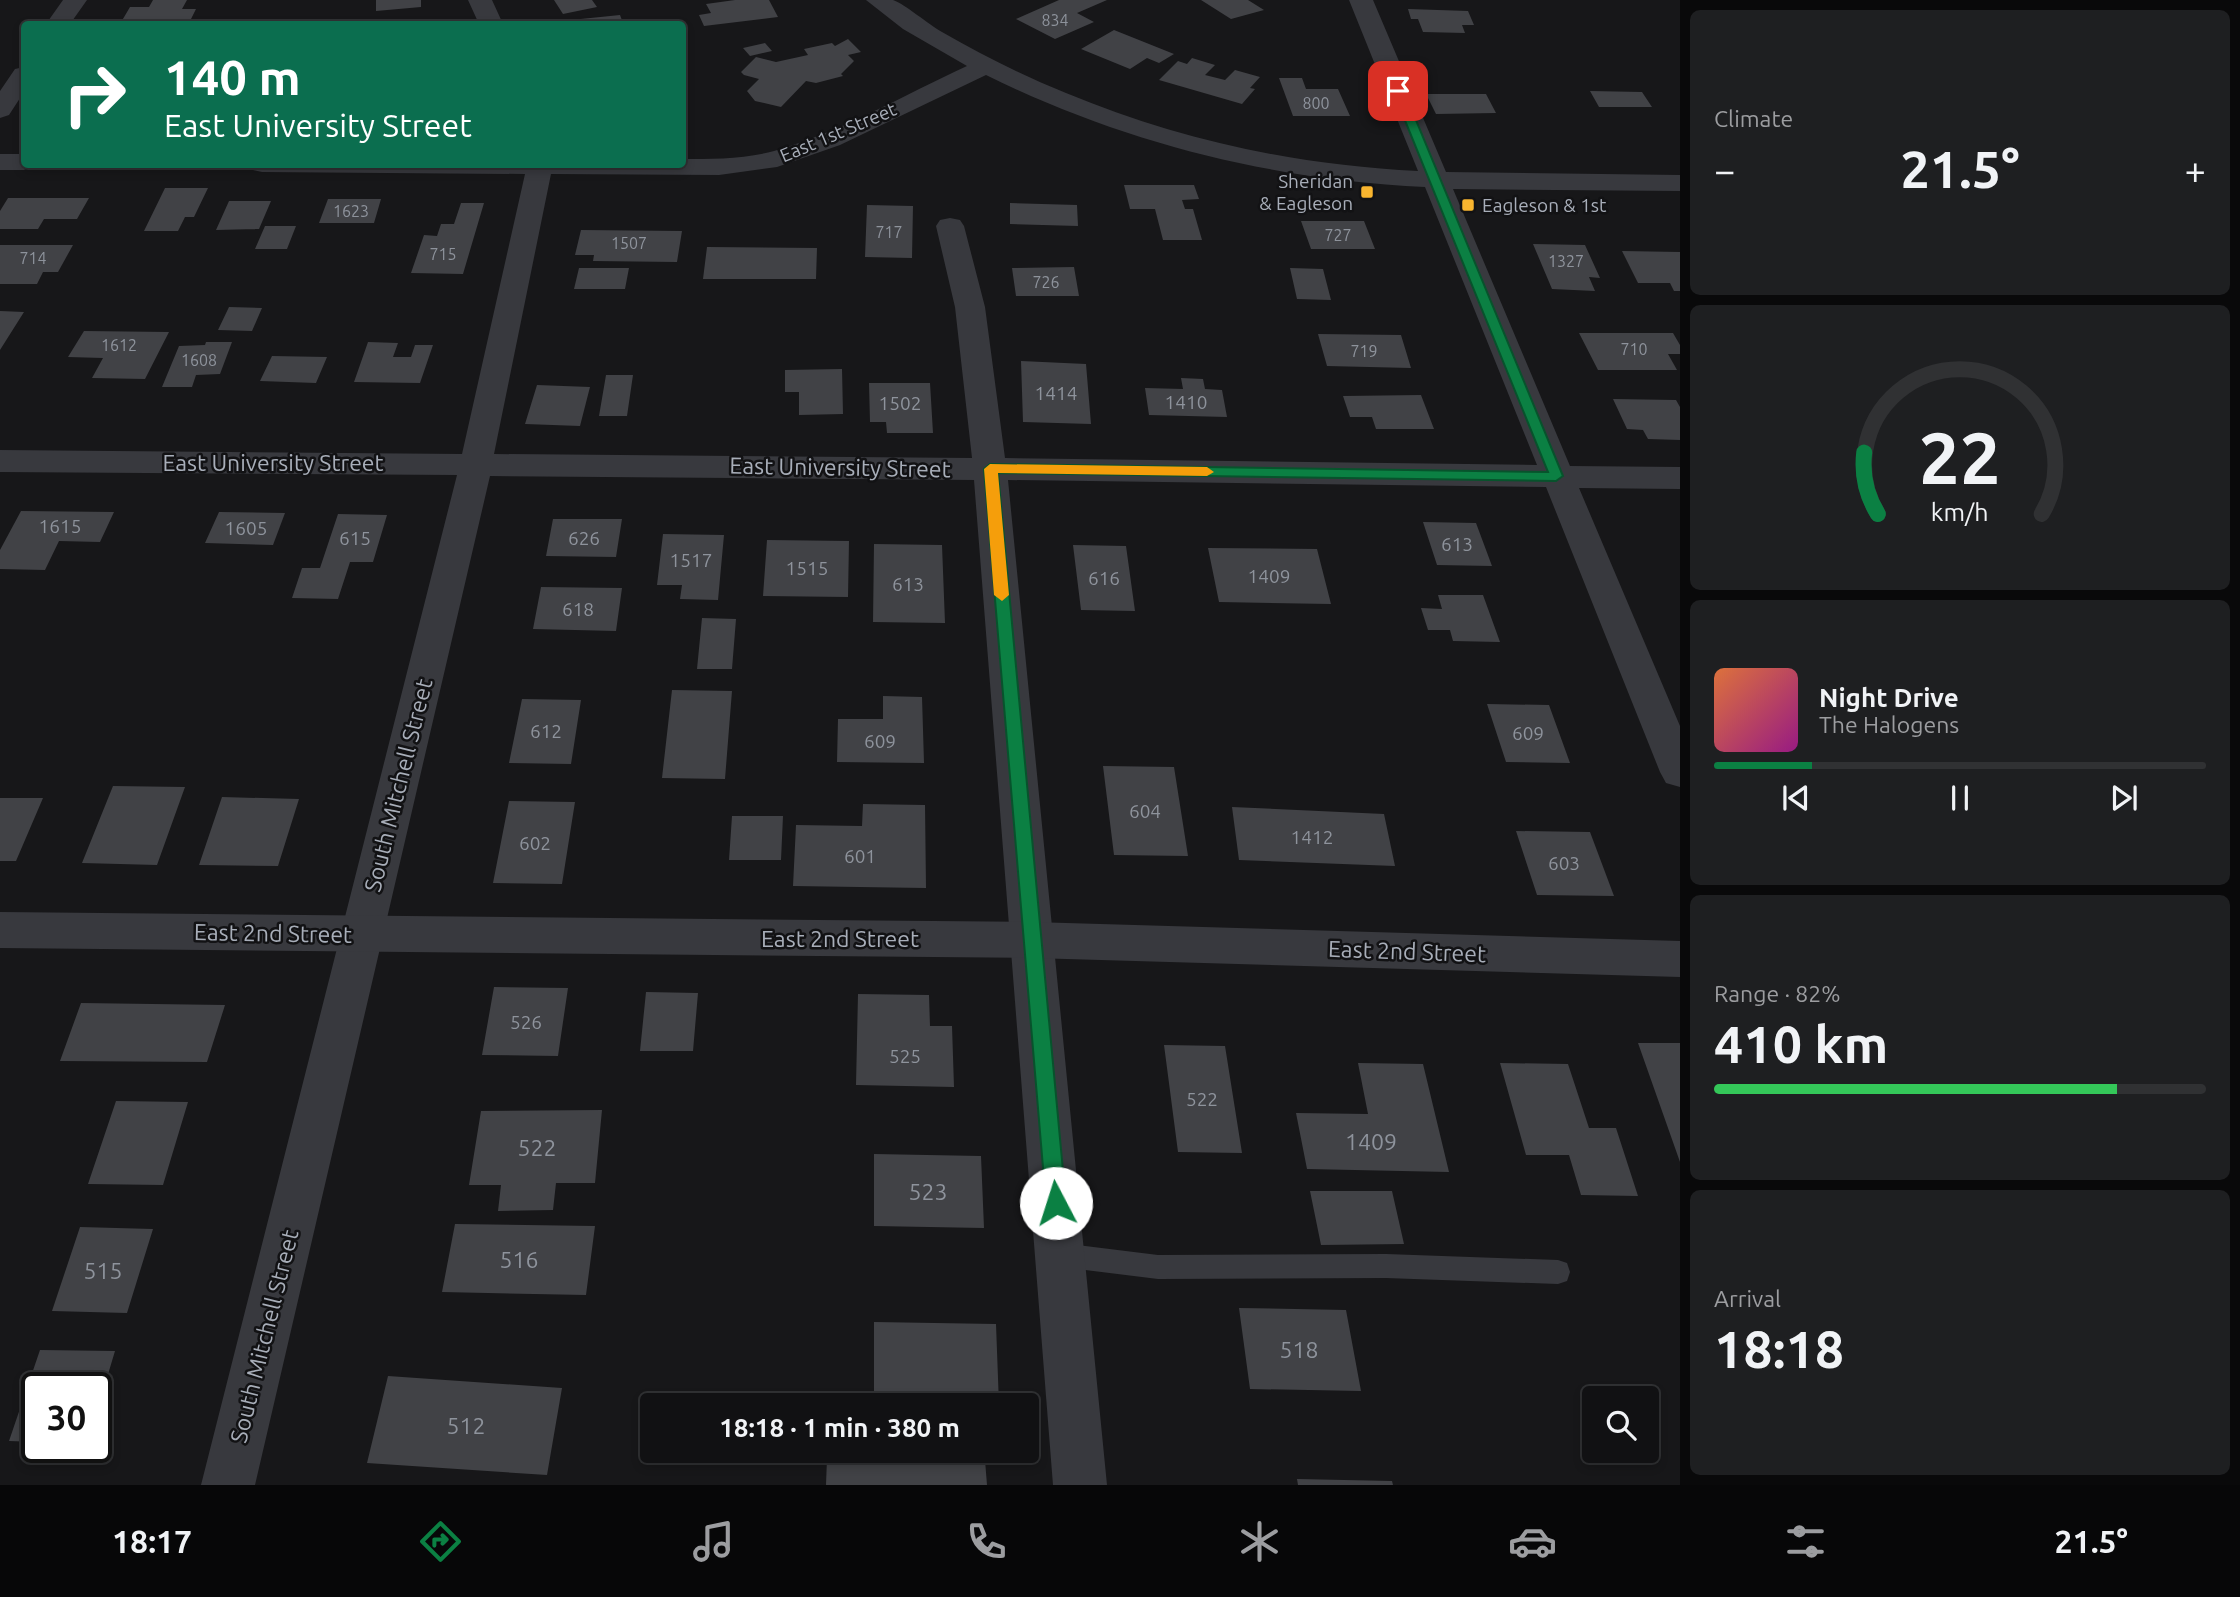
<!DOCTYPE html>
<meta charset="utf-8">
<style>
body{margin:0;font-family:Ubuntu,sans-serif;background:#1e1f21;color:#f1f3f6;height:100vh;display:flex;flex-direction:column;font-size:26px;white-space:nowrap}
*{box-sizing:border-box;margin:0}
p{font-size:23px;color:#9c9da0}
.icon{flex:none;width:38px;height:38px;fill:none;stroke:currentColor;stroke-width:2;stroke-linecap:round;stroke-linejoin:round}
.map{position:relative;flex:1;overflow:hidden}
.panel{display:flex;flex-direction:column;gap:10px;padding:10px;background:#09090a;width:560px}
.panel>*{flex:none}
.hud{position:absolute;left:21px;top:21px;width:665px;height:147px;border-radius:7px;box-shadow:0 4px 10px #0003,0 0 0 2px #303133;background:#0b6e4f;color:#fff;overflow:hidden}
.tools{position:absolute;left:1582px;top:1386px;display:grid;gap:14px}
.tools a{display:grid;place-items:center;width:77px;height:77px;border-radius:7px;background:#111113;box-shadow:0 4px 10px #0003,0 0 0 2px #303133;font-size:35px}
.speed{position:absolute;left:21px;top:1372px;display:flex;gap:14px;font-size:35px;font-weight:700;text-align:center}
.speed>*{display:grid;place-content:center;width:91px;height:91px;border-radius:50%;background:#111113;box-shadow:0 4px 10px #0003,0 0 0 2px #303133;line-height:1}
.speed .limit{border:4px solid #111;border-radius:10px;background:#fff;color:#111}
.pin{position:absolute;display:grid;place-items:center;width:60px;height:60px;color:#fff;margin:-30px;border-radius:14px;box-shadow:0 4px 10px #0006}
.me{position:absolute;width:77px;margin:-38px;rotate:355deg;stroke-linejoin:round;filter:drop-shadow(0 0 5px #0008)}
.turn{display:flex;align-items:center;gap:24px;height:147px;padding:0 28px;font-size:32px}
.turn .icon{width:91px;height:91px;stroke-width:2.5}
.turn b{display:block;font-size:49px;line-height:60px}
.big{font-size:52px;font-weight:700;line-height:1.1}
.panel .widget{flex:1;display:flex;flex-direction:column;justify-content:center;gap:10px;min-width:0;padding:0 24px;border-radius:10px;background:#1e1f21}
.panel .dial{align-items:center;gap:0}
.dial svg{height:182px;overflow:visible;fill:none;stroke:#303133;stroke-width:7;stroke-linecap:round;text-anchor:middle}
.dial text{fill:#f1f3f6;stroke:none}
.song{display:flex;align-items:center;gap:21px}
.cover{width:84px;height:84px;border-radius:10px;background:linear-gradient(135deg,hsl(20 70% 55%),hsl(310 70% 35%))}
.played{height:7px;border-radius:4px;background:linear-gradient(90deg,#0b8043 20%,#303133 20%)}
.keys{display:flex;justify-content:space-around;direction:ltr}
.heat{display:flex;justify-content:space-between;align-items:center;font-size:38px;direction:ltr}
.charge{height:10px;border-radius:5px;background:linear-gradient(90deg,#34c759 82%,#303133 0)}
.trip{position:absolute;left:640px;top:1393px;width:399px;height:70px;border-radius:7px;background:#111113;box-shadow:0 4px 10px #0003,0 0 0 2px #303133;font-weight:700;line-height:70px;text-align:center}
.tab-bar{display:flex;height:112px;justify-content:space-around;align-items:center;background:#070708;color:#9c9da0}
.tab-bar .icon{width:49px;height:49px}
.tab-bar .current{color:#0b8043}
.tab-bar b{font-size:32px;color:#f1f3f6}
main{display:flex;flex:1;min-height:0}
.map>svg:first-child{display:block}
.building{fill:#414246}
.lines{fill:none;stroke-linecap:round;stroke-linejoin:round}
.service{fill:#38393e;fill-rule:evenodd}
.minor{fill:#38393e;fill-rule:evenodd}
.tertiary{fill:#38393e;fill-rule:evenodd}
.route{fill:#0b8043;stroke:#07532c;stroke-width:2}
.slow{fill:#f59e0b}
.poi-dot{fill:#f9b52f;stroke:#121214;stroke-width:2.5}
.labels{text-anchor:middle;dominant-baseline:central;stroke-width:5;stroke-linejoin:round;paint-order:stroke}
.far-number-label{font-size:16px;fill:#8e939c}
.far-street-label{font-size:19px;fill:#a8aeb9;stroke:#121214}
.far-poi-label{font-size:19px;fill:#a8aeb9;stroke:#121214;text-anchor:end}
.number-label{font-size:19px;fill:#8e939c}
.street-label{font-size:23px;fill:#a8aeb9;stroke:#121214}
.near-number-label{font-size:23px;fill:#8e939c}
</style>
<main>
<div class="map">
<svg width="1680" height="1485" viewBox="0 0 1680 1485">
<rect width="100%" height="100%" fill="#171719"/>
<path class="building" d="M153,0H187L182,9H196L191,19H160L157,24H120L130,7H149Z
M376,0H421V7L376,11Z
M554,0H592L597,7L563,14Z
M735,0H769L778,17L704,26L699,15L711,13L706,4Z
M1059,0H1107L1077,13L1094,22L1055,39L1016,19Z
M1201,0H1248L1264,10L1231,19Z
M1408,9L1468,11L1474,25H1462L1465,33L1423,32L1418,19H1411Z
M620,15L623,23L562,24L561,21Z
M1114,30L1174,54L1159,63L1147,58L1130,69L1081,49Z
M848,39L861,52L848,55L854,61L841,74L843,76L816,83L806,81L781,107L755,101L747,91L759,79L744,75L741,72L756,57L776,62L808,55L804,49L832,43L835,46Z
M765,43L772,51L750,56L743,48Z
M1192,58L1215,65L1205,75L1225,80L1235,70L1260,77L1250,88L1255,89L1242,104L1159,80L1178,61L1187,64Z
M1279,78H1302L1306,89H1338L1350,116H1293Z
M1590,91L1642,92L1652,107H1599Z
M1426,94H1486L1496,113L1436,114Z
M1124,185H1194L1199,199L1182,200L1185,209H1193L1202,240H1163L1155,209H1130Z
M165,188H208L194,217H185L178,231H144Z
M8,198H89L77,219H44L38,229H0V211Z
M328,199H381L374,223H319Z
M229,201H271L259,229L216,230Z
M461,203H484L463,274L411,273L424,235L437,236L441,224H454Z
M1010,203L1077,205L1078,226L1010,224Z
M867,205L913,206L912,258L865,257Z
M1301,221H1364L1375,249H1311Z
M265,226H296L287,249H255Z
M581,230L682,231L677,262L593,261L594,255H575Z
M1533,244L1585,245L1600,278L1589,277L1595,291L1552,289Z
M0,245H73L58,272H43L37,284H0Z
M707,247L817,248L816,279H703Z
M1622,251L1680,252V291H1674L1670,283H1638Z
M1074,267L1079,296H1016L1012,268Z
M579,268H629L625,289H574Z
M1290,268L1323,269L1331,300L1297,299Z
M229,307L262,308L252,331L218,330Z
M0,311L24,312L0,350Z
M84,331L169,332L145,379L92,378L103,358L68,357Z
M1579,333H1673L1680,345V354H1668L1677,370H1598Z
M1318,334L1401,335L1411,368L1327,366Z
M206,342H232L220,374L196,375L192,387H162L179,346L205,345Z
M368,342L398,343L393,357H411L415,345H433L420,383L354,382Z
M272,356L327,357L316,383L260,381Z
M1021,361L1086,364L1091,424L1023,422Z
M842,369L843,414L799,415V392H785V370Z
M606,375H633L627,416H599Z
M1181,378L1203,379L1205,389L1222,390L1227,417L1149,415L1145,388L1183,389Z
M869,383H930L933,433H887L886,422H870Z
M537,385L590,387L580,426L525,424Z
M1421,395L1434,429H1376L1372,417H1350L1343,396Z
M1613,399L1676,400L1680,407V440L1648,439L1643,430L1627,429Z
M21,511L114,512L100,542L59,541L45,570L0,569V550Z
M219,512L285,513L273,545L205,543Z
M338,514L387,515L373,562H350L338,599L292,598L302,568H320Z
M553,519H622L616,557L546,556Z
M1423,522L1476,523L1492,566L1437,565Z
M663,534L724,535L718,600L680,599L682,585H657Z
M767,540L849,541L848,597L763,596Z
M874,544L942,545L945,623L873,622Z
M1073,545L1126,546L1135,611L1081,610Z
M1208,548L1317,549L1331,604L1219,602Z
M541,587L622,588L616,631L533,629Z
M1438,595H1483L1500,642L1453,641L1450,630H1428L1421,608L1442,609Z
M702,618L736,619L732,669H697Z
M672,690L732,691L725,779L662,778Z
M883,696L922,697L924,763L837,762L838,719H883Z
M522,699L581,700L571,764L509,763Z
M1487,704L1549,705L1570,763L1506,762Z
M1103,766L1174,767L1188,856L1114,855Z
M113,786L185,787L157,865L82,863Z
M222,797L299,799L278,866L199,865Z
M0,798H43L16,861H0Z
M509,801L575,802L562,884L493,883Z
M863,804L925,805L926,888L793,886L796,825L862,826Z
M1232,807L1384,814L1395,866L1239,860Z
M732,816H783L781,860H729Z
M1516,831L1590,832L1614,896L1537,895Z
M494,987L568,988L558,1056L482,1055Z
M646,992L698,993L693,1051H640Z
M858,994L929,995L930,1026H952L954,1087L856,1085Z
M81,1003L225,1005L207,1062L60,1061Z
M1638,1043H1680V1162Z
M1164,1045L1225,1046L1242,1153L1178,1152Z
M1358,1063L1423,1064L1449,1172L1307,1169L1296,1113L1368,1114Z
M1500,1063L1568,1064L1589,1128H1616L1638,1196L1581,1195L1569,1155H1526Z
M116,1101L188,1102L163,1185L88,1184Z
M602,1110L595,1183H556L553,1210L498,1211L501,1185H469L481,1111Z
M874,1154L981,1156L984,1228L874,1226Z
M1310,1191H1392L1404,1244L1321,1245Z
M455,1224L595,1226L586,1295L442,1292Z
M80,1227L153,1229L127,1313L52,1311Z
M1239,1308L1346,1310L1361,1391L1250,1389Z
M874,1322L996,1324L999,1405H874Z
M40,1350L115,1351L97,1411L96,1388H37V1442L9,1441Z
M388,1376L562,1388L547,1475L367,1463Z
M827,1458L985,1460L987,1485H826Z
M1297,1479L1392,1481L1393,1485H1298Z"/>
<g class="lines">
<path class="service" d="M1061,1243L1158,1255L1386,1254L1558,1260L1567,1263L1570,1272L1567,1281L1558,1284L1386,1278L1158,1279L1061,1267L1052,1263L1049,1255L1052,1247Z"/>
<path class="minor" d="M63,0H87L70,24H46Z
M468,0H492L503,24H479Z
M866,0C874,0 886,0 893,0C905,4 929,25 942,32C982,55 1024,76 1066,93C1179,140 1296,165 1418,171L1349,0H1373L1446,172L1680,175V191L1453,189L1570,466L1680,467V489L1579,488L1680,726V787L1666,783L1660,772L1546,487L1008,480L1107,1485H1053L974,480L490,476L255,1485H201L457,475L0,472V450L462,454L525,174L262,172L253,170L249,164H682V159C712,159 745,159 774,151C841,132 904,95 967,66L903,29ZM986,75C1124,143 1272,180 1425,187L1537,465L1005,458L985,307L964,226L960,220L950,218L940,220L936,226L955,307L972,458L494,454L551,174L719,175L777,167L840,145Z
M24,67V92L9,115L0,118V91L15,69Z
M0,154H24V164H36L24,170H0Z"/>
<path class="tertiary" d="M0,912L1032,922L1680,941V977L1032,958L0,948Z"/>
</g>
<path class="route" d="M1395,88L1404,91L1563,476L1556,481L998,473L1066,1203L1063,1210L1056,1213L1049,1210L1046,1203L984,469L990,464L1548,472L1393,91Z"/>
<path class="slow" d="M990,464L1207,467L1214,472L1207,476L998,473L1009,595L1002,601L994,595L984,469Z"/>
<g class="poi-dot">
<rect x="1360" y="185" width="14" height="14" rx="3.5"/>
<rect x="1461" y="198" width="14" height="14" rx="3.5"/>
</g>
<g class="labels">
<g class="far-number-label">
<text x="1055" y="20">834</text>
<text x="1316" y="103">800</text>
<text x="351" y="211">1623</text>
<text x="889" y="232">717</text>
<text x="1338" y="235">727</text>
<text x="629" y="243">1507</text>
<text x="443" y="254">715</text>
<text x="33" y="258">714</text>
<text x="1566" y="261">1327</text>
<text x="1046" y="282">726</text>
<text x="119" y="345">1612</text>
<text x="1634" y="349">710</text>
<text x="1364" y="351">719</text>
<text x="199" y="360">1608</text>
</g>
<g class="far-street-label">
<text transform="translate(838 132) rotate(-23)">East 1st Street</text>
</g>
<g class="far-poi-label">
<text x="1353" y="181">Sheridan<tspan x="1353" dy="22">&amp; Eagleson</tspan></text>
<text x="1482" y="205" text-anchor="start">Eagleson &amp; 1st</text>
</g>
<g class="number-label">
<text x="1056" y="393">1414</text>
<text x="1186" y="402">1410</text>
<text x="900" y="403">1502</text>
<text x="60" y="526">1615</text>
<text x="246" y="528">1605</text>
<text x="355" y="538">615</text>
<text x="584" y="538">626</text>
<text x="1457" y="544">613</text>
<text x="691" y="560">1517</text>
<text x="807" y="568">1515</text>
<text x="1269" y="576">1409</text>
<text x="1104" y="578">616</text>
<text x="908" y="584">613</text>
<text x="578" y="609">618</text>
<text x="546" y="731">612</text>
<text x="1528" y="733">609</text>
<text x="880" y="741">609</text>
<text x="1145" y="811">604</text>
<text x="1312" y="837">1412</text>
<text x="535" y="843">602</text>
<text x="860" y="856">601</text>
<text x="1564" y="863">603</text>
<text x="526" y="1022">526</text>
<text x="905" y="1056">525</text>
<text x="1202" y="1099">522</text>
</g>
<g class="street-label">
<text x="273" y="462">East University Street</text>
<text transform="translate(840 467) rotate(1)">East University Street</text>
<text transform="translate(398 785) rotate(-76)">South Mitchell Street</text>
<text transform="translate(273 933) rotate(1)">East 2nd Street</text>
<text x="840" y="938">East 2nd Street</text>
<text transform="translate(1407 951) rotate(2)">East 2nd Street</text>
<text transform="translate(264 1336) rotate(-76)">South Mitchell Street</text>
</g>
<g class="near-number-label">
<text x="1371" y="1141">1409</text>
<text x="537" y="1147">522</text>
<text x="928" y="1191">523</text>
<text x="519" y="1259">516</text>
<text x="103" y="1270">515</text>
<text x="1299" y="1349">518</text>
<text x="466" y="1425">512</text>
</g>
</g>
</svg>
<div class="tools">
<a><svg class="icon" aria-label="search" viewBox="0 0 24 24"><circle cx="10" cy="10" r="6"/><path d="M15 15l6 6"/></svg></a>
</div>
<div class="speed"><div class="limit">30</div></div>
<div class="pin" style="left:1398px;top:91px;background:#d93025"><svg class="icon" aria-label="arrive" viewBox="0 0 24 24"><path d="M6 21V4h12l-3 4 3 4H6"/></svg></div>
<svg class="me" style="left:1056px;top:1203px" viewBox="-20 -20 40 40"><circle r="19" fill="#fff"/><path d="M0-13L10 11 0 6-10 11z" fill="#0b8043"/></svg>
<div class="trip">18:18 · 1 min · 380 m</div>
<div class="hud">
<div class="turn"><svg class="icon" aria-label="right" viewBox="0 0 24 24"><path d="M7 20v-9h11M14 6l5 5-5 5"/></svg><div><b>140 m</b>East University Street</div></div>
</div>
</div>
<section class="panel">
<div class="widget"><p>Climate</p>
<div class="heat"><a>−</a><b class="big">21.5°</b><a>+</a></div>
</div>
<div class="widget dial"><svg viewBox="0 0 100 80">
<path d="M14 69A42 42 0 1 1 86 69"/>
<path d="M14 69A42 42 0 0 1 8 42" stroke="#0b8043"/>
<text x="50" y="56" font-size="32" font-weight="700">22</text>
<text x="50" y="72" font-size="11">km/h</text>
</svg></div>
<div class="widget">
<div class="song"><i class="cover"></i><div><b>Night Drive</b><p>The Halogens</p></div></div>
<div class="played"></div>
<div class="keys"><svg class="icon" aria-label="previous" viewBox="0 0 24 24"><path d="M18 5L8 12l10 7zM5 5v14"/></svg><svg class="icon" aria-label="pause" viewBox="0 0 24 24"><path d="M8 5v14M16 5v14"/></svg><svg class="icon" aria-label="next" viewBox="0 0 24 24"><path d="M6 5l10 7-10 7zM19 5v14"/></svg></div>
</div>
<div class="widget"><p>Range · 82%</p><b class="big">410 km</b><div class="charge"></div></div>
<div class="widget"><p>Arrival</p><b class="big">18:18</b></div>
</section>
</main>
<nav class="tab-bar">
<b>18:17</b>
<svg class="icon current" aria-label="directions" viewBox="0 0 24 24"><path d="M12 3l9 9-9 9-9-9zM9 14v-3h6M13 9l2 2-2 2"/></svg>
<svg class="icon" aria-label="music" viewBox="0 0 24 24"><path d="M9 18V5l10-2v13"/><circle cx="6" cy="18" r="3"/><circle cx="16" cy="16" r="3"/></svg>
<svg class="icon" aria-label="phone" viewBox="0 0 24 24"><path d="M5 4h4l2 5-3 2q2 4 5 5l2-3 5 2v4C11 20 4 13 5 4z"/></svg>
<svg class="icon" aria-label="climate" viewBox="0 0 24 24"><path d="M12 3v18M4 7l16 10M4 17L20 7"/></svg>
<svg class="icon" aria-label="car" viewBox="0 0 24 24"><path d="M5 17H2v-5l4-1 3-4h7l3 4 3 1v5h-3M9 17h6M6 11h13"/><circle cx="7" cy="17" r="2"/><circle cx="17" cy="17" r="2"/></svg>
<svg class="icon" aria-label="filters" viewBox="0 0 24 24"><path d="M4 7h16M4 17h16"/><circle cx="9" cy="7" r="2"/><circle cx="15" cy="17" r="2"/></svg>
<b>21.5°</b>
</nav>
